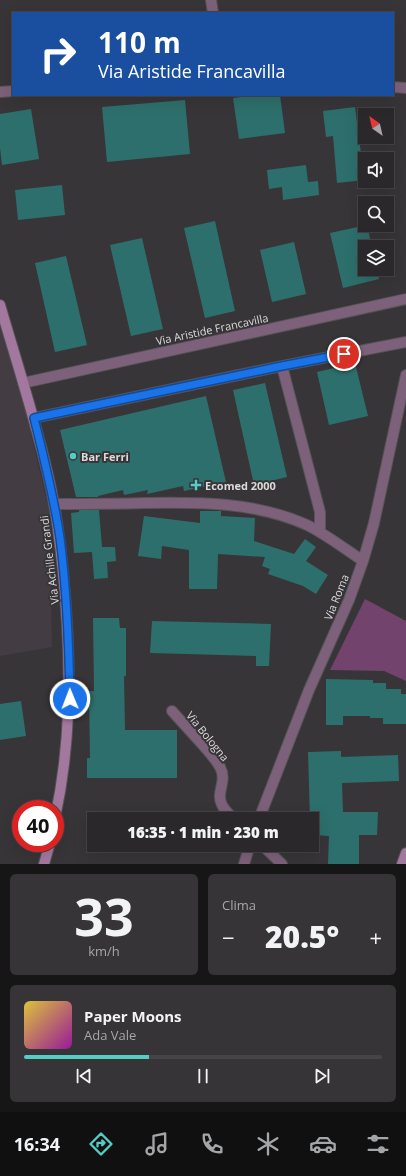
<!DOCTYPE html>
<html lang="it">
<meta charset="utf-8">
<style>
body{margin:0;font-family:"Open Sans",sans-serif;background:#363436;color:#f1f3f6;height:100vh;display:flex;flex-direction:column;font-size:15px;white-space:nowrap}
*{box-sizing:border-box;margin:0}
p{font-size:13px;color:#a5a6a8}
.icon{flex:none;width:22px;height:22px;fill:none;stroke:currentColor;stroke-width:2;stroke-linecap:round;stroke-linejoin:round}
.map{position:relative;height:864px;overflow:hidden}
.drawer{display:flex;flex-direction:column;gap:10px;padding:10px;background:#171617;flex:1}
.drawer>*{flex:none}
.hud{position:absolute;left:12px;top:12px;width:382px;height:84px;border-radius:0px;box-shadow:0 4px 16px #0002,0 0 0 1px #464447;background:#1a4fa0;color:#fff;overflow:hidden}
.needle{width:26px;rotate:326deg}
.buttons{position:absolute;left:358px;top:108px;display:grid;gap:8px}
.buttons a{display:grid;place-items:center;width:36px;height:36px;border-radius:0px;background:#2a282a;box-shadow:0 4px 16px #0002,0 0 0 1px #464447;font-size:20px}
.speed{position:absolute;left:12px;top:800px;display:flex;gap:8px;font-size:20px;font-weight:700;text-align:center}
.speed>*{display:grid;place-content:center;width:52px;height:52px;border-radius:50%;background:#2a282a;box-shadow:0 4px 16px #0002,0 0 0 1px #464447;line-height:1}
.speed .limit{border:6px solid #d22;background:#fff;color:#111}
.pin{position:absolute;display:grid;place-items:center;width:34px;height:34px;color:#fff;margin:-17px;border:2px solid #fff;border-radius:50%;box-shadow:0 1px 4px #0007}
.me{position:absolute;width:44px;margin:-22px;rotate:359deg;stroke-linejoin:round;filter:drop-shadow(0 0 3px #0008)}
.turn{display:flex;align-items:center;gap:14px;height:84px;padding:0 20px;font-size:18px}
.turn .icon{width:52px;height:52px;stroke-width:2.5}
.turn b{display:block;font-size:28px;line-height:34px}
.big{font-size:30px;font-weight:800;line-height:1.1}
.drawer .widget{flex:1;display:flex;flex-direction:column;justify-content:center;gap:6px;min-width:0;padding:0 14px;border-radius:6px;background:#363436}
.drawer .dial{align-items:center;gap:0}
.dial b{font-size:52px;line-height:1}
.song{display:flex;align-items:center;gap:12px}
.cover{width:48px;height:48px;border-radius:6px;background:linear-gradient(135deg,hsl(50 70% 55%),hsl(300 70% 35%))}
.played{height:4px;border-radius:2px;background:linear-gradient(90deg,#54cdc7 35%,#464447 35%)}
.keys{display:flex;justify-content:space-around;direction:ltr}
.heat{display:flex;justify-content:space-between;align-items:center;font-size:22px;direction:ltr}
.drawer .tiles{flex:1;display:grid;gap:10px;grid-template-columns:1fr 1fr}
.widget:last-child{grid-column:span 2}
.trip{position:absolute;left:87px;top:812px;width:232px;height:40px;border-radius:0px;background:#2a282a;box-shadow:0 4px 16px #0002,0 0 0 1px #464447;font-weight:800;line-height:40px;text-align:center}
.menu{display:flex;height:64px;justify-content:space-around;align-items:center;background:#111011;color:#a5a6a8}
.menu .icon{width:28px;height:28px}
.menu .active{color:#54cdc7}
.menu b{font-size:18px;color:#f1f3f6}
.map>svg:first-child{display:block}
.built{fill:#443c43}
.green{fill:#71436d}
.building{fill:#2d6f6c}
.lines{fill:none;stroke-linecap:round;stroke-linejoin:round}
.street-casing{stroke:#555355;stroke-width:12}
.secondary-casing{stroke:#555355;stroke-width:12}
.street{stroke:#7d617a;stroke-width:10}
.secondary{stroke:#a3789f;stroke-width:10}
.route-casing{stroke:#114b97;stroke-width:10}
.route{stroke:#1a73e8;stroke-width:7}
.poi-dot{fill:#54cdc7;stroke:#383538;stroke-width:1.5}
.labels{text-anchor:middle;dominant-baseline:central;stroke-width:4;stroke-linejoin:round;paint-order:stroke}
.street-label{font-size:11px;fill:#dbd9da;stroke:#383538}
.poi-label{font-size:11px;font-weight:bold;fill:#dbd9da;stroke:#383538;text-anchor:start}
</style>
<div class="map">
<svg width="406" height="864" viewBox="0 0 406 864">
<rect width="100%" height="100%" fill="#383538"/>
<path class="built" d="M0,324L24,404L49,511L52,647L0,656Z"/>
<path class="green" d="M365,599L406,621V681L384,671L330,670Z"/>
<path class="building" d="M258,95H280L285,133L239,139L233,98Z
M185,100L190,154L107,162L102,107Z
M355,107L361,154H365V180L337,183L333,136L326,137L323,111Z
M31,109L39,159L2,165L0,148V114Z
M306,165L308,182L318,181L319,195L283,200L282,187L269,189L267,170Z
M62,185L65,215L18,220L15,190Z
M215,221L235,311L205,318L184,228Z
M367,225L372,247H365V269H377L379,279L343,288L330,233Z
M142,238L163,329L131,336L110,245Z
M294,242L306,294L272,302L260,250Z
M66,256L87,345L55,352L35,263Z
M355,363L368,416L329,425L317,372Z
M265,383L287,477L254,485L233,390Z
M206,396L226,482L184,491L183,486L147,494L148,490L124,495L123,490L98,496V497H76L60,430Z
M79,510H99L102,547H115L116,561L107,562L108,578L94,579L92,552L74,553L71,513L79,512Z
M200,511H221V516L255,518L254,541L294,554L305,539L316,547L306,561L328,575L316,594L303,586L268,574L270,569L262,566L265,557L218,554L217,589H189V550L162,546L161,559L138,556L144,516L200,523Z
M93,618H119L120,628H126V676H124L125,730H177V778H87V758H90L89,691H94Z
M152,621L271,624L269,666H256V656L150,653Z
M326,679L373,680V683H386V689H401V694H406V724H383V718H370V716H343V725H326Z
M21,701L26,736L0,740V704Z
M341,751V757L398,755L399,781L342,783L343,812H378L377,835H359V864H328L329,836L312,835V819H310L308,752Z"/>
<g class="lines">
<g class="street-casing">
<path id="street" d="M211,0L213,13
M393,87L406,88
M0,92L13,91
M282,366L320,512V532
M23,383L406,299
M34,418L282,366L406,342
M54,504C85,504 115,504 145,503C200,502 256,502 307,525C327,535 345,549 363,561
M172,711C182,722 191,732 201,743C208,751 215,758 220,767C228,782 215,792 222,805C225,811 230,815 234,819
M259,819L309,690L349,600L363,561L374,523L406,375
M262,845L282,864
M244,864L250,845"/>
</g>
<g class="secondary-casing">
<path id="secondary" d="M0,305C16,360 34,415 47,471C57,512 62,554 65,596C71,671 71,745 55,818
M44,864L50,843
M402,864L406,853"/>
</g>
<use href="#street" class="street"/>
<use href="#secondary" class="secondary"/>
</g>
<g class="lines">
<g class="route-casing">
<path id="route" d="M70,699C69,645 67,591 60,538C54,497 44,458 34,418L282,366L344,354"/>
</g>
<use href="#route" class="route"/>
</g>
<g class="poi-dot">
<circle cx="73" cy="456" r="4"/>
<path d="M194 479h4v4h4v4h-4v4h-4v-4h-4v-4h4z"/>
</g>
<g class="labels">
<g class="street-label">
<text transform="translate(212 329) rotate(-12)">Via Aristide Francavilla</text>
<text transform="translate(49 560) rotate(-97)">Via Achille Grandi</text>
<text transform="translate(336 597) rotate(-68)">Via Roma</text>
<text transform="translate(208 736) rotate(51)">Via Bologna</text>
</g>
<g class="poi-label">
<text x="81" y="456">Bar Ferri</text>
<text x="205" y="485">Ecomed 2000</text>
</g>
</g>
</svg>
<div class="buttons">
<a><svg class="needle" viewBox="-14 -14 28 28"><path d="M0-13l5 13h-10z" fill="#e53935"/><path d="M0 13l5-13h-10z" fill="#a5a6a8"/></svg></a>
<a><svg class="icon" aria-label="sound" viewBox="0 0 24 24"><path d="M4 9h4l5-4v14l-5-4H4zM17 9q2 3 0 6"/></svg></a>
<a><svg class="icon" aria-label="search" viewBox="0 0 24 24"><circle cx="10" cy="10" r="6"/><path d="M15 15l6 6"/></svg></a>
<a><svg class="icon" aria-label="layers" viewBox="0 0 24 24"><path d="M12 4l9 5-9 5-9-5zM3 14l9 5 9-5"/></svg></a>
</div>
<div class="speed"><div class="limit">40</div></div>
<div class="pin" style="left:344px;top:354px;background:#d93025"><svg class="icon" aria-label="arrive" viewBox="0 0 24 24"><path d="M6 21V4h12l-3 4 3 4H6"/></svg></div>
<svg class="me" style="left:70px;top:699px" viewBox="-20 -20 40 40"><circle r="17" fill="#1a73e8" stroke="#fff" stroke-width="3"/><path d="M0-11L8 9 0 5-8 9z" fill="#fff"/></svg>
<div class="trip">16:35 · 1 min · 230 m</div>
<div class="hud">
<div class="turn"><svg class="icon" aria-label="right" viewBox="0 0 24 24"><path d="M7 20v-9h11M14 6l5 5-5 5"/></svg><div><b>110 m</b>Via Aristide Francavilla</div></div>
</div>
</div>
<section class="drawer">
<div class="tiles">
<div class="widget dial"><b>33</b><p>km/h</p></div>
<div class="widget"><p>Clima</p>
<div class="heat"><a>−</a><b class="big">20.5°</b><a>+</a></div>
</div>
<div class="widget">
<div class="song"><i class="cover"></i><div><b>Paper Moons</b><p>Ada Vale</p></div></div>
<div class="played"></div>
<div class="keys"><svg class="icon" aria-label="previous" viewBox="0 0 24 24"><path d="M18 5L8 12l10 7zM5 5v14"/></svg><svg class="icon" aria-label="pause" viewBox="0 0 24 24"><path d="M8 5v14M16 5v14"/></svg><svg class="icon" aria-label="next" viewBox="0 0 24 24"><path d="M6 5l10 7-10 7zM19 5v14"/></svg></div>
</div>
</div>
</section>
<nav class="menu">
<b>16:34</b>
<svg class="icon active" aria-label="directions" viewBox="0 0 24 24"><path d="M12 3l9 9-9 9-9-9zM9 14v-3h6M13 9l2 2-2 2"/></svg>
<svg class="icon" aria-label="music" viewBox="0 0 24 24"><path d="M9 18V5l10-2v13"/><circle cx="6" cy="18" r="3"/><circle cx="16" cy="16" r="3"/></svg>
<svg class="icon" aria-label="phone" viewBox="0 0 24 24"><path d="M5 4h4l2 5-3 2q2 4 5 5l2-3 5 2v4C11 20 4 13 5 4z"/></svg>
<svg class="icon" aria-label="climate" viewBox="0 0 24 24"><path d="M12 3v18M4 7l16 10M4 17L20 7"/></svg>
<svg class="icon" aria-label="car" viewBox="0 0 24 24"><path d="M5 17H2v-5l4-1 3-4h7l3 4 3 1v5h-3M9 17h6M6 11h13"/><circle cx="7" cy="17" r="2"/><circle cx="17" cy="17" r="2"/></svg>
<svg class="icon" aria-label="filters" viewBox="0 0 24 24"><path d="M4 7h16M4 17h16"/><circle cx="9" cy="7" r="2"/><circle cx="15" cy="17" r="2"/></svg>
</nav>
